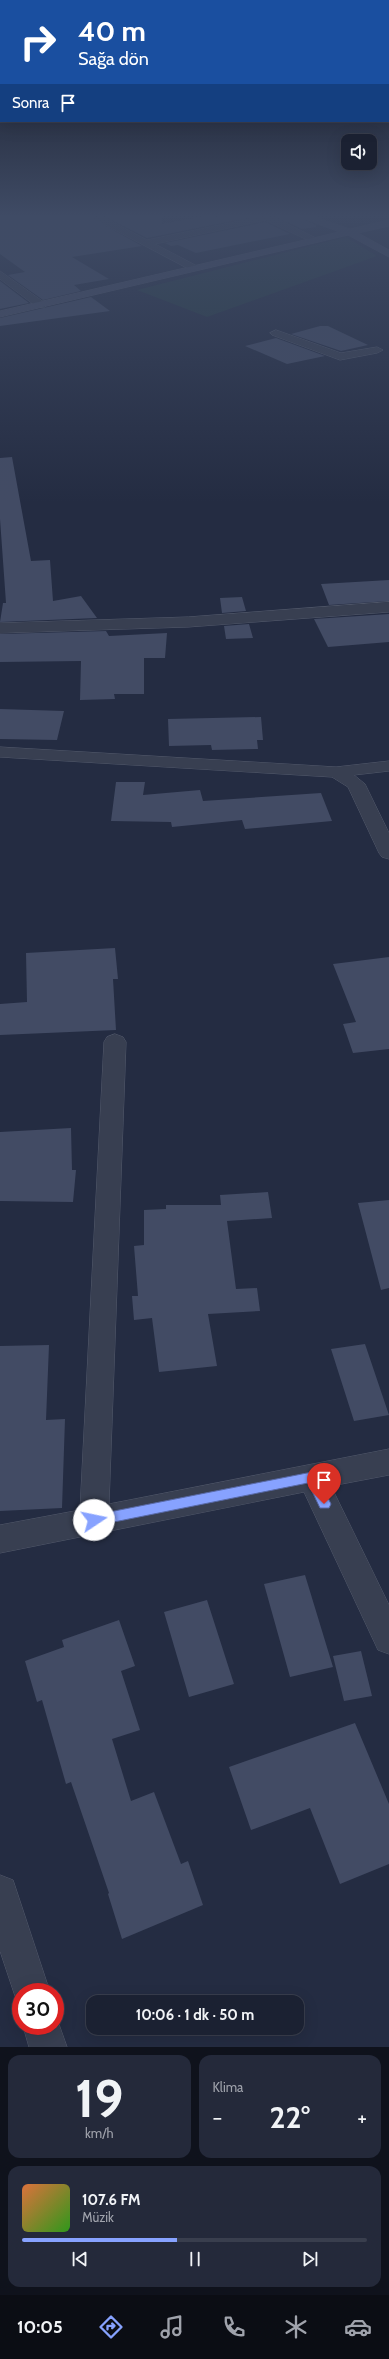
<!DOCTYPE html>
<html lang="tr">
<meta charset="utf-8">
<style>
body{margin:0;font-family:Cabin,sans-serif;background:#24293a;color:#f1f3f6;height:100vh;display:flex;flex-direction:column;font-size:15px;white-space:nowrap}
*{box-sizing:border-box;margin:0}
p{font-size:13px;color:#a0a3ac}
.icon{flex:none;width:22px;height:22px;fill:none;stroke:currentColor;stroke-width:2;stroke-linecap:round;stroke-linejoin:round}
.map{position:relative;height:2047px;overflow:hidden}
.sheet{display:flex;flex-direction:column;gap:8px;padding:8px;background:#0f121c;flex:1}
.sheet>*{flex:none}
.top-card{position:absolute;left:0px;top:0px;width:389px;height:122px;box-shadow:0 4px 16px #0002,0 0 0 1px #393e4d;background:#1a4fa0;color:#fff;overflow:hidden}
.tools{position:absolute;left:341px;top:134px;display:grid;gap:8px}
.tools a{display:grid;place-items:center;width:36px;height:36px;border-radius:8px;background:#1b2132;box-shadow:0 4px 16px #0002,0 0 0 1px #393e4d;font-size:20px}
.speed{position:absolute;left:12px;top:1983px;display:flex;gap:8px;font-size:20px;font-weight:700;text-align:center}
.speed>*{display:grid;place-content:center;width:52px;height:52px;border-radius:50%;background:#1b2132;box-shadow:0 4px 16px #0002,0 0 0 1px #393e4d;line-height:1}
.speed .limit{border:6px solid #d22;background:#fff;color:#111}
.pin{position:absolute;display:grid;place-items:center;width:34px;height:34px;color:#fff;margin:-41px -17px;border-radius:50% 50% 50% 0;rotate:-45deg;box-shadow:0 0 4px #0007}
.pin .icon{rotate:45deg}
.me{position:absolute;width:44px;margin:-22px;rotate:79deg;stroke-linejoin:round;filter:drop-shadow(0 0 3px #0008)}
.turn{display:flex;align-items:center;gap:14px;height:84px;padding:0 12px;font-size:18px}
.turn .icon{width:52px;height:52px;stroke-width:2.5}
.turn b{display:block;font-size:28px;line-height:34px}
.then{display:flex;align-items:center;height:38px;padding:0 12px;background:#0003;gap:8px;font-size:15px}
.big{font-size:30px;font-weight:700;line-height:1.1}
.sheet .card{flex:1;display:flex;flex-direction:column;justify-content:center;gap:6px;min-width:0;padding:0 14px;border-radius:12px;background:#24293a}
.sheet .dial{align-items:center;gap:0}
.dial b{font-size:52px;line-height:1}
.song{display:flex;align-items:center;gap:12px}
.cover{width:48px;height:48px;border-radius:6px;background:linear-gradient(135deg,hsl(20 70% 55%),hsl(110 70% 35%))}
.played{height:4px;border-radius:2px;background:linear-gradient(90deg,#87a2ff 45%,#393e4d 45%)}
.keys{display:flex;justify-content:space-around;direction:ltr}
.heat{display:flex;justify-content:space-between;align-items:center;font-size:22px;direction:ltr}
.sheet .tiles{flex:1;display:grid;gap:8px;grid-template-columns:1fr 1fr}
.card:last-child{grid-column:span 2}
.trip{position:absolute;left:86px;top:1995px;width:218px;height:40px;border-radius:12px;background:#1b2132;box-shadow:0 4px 16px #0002,0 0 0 1px #393e4d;font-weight:700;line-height:40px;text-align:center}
.dock{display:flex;height:64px;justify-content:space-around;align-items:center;background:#0b0d14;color:#a0a3ac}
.dock .icon{width:28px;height:28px}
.dock .active{color:#87a2ff}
.dock b{font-size:18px;color:#f1f3f6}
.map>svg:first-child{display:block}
.green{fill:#263b43}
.building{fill:#424b64}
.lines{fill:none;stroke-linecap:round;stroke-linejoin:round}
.street-casing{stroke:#535a6c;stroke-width:1}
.secondary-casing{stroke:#535a6c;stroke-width:1}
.street{fill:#383f51;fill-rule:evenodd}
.secondary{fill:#464d65;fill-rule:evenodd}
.route{fill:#87a2ff;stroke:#5869a6}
</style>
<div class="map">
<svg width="389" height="2047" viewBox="0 0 389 2047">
<rect width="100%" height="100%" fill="#242c42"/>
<path class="green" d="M346,237L377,256L207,317L137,290Z"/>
<path class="building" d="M0,215H86L142,246L72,257L109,279L74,285L81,291L43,300L8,275L25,272L0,254Z
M102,215H162V224L212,215L216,217L227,215H262L147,238Z
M272,215H294L316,225V227L302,229Z
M265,222L290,234L196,253L178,245L171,246L165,243Z
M0,281L29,303L0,309Z
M91,297L110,311L0,326V318Z
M320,326H328L368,345L341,351L291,334Z
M276,338L325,356L287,364L245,346Z
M12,457L31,561L50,560L53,601L81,596L97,618L0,622L3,603H6L0,519V458Z
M389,580V601L329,605L321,584Z
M242,597L246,611L222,613L220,598Z
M389,614V642L328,647L314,619Z
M249,624L253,638L226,639L224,626Z
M106,631L109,636L167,633L165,658H144V694H114L115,699L80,700L81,661L0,662V634Z
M0,709L64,711L57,740L0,739Z
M261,717L263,740H257L258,749L212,750L211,745L169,746L168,719Z
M116,782H145L143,795L200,790L203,801L321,793L332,821L245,829L242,820L172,827L171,822L111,821Z
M115,948L118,979H113L116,1030L0,1035V1004L27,1002L26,953Z
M389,957V1049L353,1053L343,1024L356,1022L333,964Z
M71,1128L72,1170H76L73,1202L0,1201V1132Z
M268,1192L272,1218L227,1221L236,1289L257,1288L260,1311L208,1314L217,1366L159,1372L152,1318L134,1320L132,1296H138L134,1246L144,1245V1210L166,1209V1205H221L220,1195Z
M389,1200V1288L381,1290L358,1203Z
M365,1344L389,1415L354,1421L331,1349Z
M49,1345L46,1420L65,1419L62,1508L0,1511V1346Z
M305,1575L333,1667L290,1677L264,1584Z
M207,1600L234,1684L189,1697L164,1612Z
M119,1620L135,1666L121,1671L140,1730L112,1739L131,1801L154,1792L181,1864L188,1861L203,1905L122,1939L108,1894L109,1893L71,1782L66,1784L42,1700L37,1702L25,1661L64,1647L62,1640Z
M361,1651L372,1696L344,1701L333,1656Z
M355,1723L389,1804V1864L340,1884L310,1808L251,1830L229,1767Z"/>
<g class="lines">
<g class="street-casing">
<path id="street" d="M87,215H99L147,240L269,215L320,240L318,242H312L265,220L155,244L197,266V270L193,271Z
M0,271L45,303V307H37L0,279Z
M276,330L341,353L377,347L383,350L377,353L340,360L272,335L270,333Z
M389,602V612L188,627L0,633V623L188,617Z
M0,747L336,767L389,761V771L354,775L365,784L389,833V859L382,857L379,853L348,787L332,777L0,757Z
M115,1034L123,1037L126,1042L109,1504L389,1449V1475L331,1486L389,1605V1654L378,1650L304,1492L0,1553V1525L80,1510L104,1042L107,1037Z
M0,1875L13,1880L50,1992H21V2006L18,2005L0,1951Z
M55,2013L67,2047H29L23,2026H55Z"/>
</g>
<g class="secondary-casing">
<path id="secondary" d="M295,215H309L350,229L389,220V226L358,233L389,250V257L348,235L0,317V311L339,232Z"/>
</g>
<use href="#street" class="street"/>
<use href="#secondary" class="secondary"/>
</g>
<linearGradient id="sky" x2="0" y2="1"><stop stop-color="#141824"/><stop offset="0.43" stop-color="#3f4b65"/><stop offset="1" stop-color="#3f4b65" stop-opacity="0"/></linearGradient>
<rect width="389" height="502" fill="url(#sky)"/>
<path class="route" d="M312,1472L316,1474L331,1504L329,1508H320L308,1483L94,1526L90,1524L88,1520L90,1516L94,1515Z"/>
</svg>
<div class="tools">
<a><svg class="icon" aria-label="sound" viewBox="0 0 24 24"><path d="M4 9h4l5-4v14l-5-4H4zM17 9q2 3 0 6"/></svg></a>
</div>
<div class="speed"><div class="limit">30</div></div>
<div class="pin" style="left:324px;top:1504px;background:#d93025"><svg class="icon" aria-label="arrive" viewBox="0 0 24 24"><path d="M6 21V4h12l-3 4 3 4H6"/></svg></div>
<svg class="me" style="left:94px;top:1520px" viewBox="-20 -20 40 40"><circle r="19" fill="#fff"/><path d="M0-13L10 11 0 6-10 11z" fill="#87a2ff"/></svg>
<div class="trip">10:06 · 1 dk · 50 m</div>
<div class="top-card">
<div class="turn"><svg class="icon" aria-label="right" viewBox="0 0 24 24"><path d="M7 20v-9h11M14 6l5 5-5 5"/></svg><div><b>40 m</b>Sağa dön</div></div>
<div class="then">Sonra<svg class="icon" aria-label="arrive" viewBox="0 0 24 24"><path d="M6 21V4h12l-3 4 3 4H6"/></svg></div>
</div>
</div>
<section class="sheet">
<div class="tiles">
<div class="card dial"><b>19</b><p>km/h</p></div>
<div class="card"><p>Klima</p>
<div class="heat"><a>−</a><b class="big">22°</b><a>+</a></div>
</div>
<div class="card">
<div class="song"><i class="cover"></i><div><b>107.6 FM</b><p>Müzik</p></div></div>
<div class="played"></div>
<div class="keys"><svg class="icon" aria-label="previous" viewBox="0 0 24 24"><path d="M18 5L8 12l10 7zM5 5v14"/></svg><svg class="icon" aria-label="pause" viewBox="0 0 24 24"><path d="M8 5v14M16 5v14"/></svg><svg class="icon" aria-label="next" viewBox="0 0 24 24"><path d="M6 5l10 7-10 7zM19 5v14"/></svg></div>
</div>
</div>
</section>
<nav class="dock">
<b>10:05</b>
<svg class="icon active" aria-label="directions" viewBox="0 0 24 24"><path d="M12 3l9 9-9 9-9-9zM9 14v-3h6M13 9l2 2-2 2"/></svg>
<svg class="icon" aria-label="music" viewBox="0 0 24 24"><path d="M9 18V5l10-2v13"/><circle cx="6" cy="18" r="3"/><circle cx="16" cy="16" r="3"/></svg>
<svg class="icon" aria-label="phone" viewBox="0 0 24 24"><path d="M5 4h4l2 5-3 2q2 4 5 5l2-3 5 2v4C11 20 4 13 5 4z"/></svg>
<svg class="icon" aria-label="climate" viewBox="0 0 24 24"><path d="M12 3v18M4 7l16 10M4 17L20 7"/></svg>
<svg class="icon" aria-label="car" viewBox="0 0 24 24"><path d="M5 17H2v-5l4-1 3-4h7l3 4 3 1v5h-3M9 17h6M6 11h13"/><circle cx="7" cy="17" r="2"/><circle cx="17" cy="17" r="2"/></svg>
</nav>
